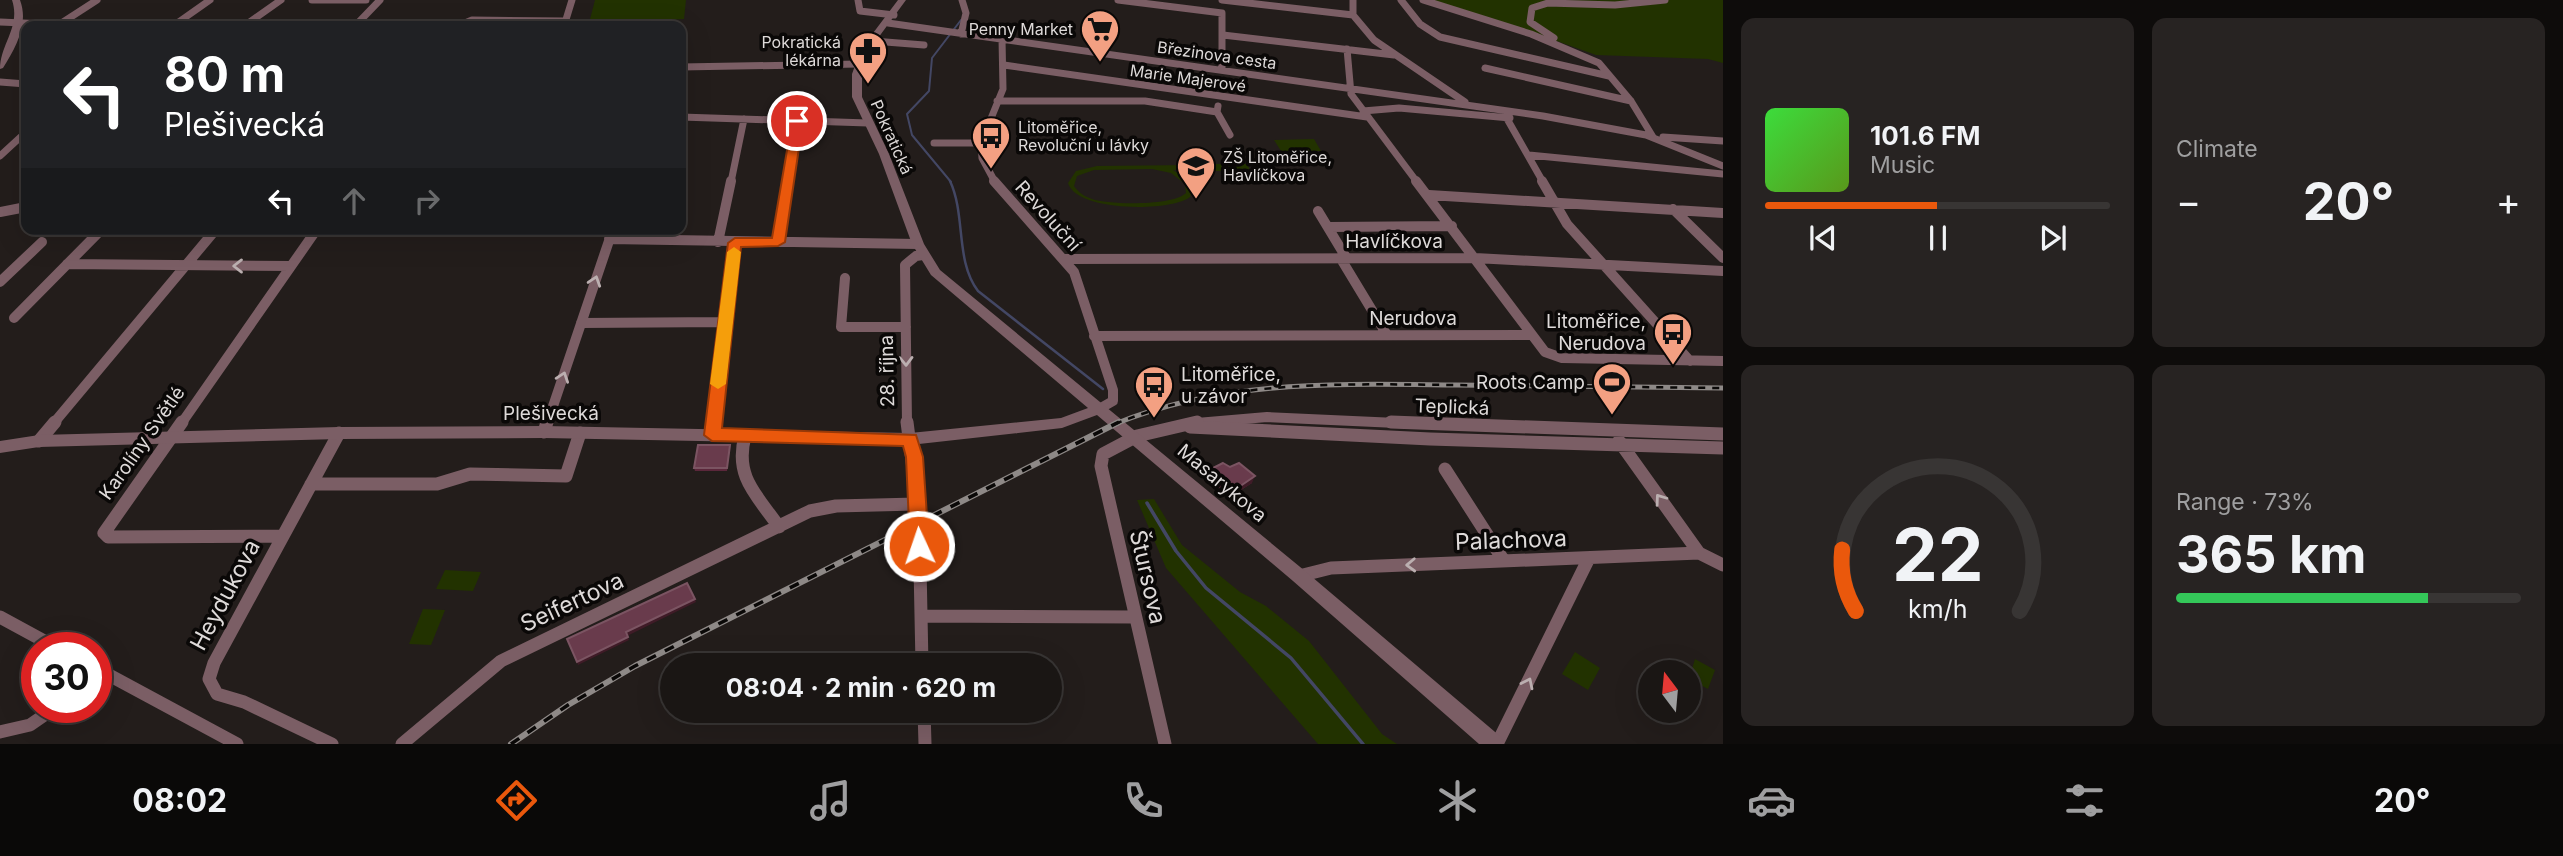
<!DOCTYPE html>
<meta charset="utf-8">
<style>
body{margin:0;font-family:Inter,sans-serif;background:#272322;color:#f1f3f6;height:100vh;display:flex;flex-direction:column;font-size:26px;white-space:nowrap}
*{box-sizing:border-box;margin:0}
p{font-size:23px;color:#9f9fa0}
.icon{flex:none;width:38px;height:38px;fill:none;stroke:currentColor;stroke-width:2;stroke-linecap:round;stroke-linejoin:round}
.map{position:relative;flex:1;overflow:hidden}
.side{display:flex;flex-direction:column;gap:18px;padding:18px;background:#0e0c0b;width:840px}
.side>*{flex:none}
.top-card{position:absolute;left:21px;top:21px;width:665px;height:214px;border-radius:14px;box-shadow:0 7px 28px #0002,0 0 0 2px #383534;background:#202124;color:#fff;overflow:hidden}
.needle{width:46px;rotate:344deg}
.buttons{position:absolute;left:1638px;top:660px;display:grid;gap:14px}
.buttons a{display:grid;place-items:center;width:63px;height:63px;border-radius:50%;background:#1a1614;box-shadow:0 7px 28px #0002,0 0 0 2px #383534;font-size:35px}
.speed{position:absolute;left:21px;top:632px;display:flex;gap:14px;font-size:35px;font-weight:700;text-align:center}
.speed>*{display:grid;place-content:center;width:91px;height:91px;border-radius:50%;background:#1a1614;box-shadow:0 7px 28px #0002,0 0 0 2px #383534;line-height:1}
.speed .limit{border:10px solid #d22;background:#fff;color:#111}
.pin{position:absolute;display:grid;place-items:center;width:60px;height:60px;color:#fff;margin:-30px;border:4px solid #fff;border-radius:50%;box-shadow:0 2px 7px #0007}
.me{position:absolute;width:77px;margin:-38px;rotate:357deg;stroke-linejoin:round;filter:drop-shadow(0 0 5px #0008)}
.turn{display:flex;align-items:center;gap:24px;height:147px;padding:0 28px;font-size:32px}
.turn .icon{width:91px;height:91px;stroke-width:2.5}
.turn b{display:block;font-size:49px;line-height:60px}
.lanes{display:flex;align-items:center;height:66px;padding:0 28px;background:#0003;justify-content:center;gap:35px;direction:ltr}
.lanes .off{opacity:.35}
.big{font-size:52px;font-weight:700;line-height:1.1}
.side .card{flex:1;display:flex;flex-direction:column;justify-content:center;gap:10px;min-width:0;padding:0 24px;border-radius:14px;background:#272322}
.side .dial{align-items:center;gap:0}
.dial svg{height:182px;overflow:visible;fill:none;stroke:#383534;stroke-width:7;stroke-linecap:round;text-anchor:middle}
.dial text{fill:#f1f3f6;stroke:none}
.song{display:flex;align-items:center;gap:21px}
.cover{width:84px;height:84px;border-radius:10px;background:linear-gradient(135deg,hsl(120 70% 55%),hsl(90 70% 35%))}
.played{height:7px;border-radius:4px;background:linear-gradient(90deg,#ea580c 50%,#383534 50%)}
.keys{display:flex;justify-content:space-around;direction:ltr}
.heat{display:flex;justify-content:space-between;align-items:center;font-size:38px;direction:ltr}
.charge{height:10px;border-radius:5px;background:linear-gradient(90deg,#34c759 73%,#383534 0)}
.side .tiles{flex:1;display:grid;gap:18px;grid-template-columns:repeat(2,1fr)}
.trip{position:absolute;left:660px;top:653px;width:402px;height:70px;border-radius:35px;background:#1a1614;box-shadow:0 7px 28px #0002,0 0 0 2px #383534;font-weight:700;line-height:70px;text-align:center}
.dock{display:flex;height:112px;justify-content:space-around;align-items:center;background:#0a0908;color:#9f9fa0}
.dock .icon{width:49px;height:49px}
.dock .active{color:#ea580c}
.dock b{font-size:32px;color:#f1f3f6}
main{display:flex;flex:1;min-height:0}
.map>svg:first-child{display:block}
.green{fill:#223200;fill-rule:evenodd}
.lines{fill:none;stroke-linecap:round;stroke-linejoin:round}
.stream-far2{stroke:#434764;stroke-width:2}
.stream-far1{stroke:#434764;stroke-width:2.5}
.stream{stroke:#434764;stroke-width:3.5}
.minor-far2{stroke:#7b5e65;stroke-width:7}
.minor-far1{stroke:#7b5e65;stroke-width:10}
.minor{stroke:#7b5e65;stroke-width:13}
.tertiary{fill:#7b5e65;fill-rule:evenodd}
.rail-far1-casing{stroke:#8e8987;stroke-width:5}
.rail-casing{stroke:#8e8987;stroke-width:6}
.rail-far1{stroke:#0a0807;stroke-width:2.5;stroke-dasharray:7;stroke-linecap:butt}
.rail{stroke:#0a0807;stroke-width:3.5;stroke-dasharray:10;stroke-linecap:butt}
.wall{fill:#5b273b}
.shaded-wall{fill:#3f1b27}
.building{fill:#693b4c;stroke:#7b5462;stroke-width:2}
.oneway{stroke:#bbafb0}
.route{fill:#ea580c;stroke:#983908;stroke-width:2}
.slow{fill:#f59e0b}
.labels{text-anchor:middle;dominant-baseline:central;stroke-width:7;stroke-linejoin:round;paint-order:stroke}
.far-poi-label{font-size:16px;fill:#dedad9;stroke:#0a0807;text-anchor:end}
.far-street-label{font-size:16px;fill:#dedad9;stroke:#0a0807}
.street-label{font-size:19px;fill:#dedad9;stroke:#0a0807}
.poi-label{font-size:19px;fill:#dedad9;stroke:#0a0807;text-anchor:end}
.near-street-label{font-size:23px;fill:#dedad9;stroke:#0a0807}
</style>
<main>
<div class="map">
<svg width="1723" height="744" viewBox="0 0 1723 744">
<rect width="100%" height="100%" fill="#231d1b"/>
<path class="green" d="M595,0H686L684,19L589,23Z
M1431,0H1723V63L1708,59L1596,55L1515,26Z
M1314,139L1321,151H1281L1274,140Z
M1199,164H1247L1256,182H1237L1231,171H1202Z
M1191,165L1193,169L1173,170L1189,180L1193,188L1190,197C1171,212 1076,212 1068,183L1076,171L1097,166ZM1152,169L1171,173L1185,184L1186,193C1173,206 1109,205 1092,199C1084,196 1079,193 1074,186L1077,176L1094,170Z
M1154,499L1182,545L1240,592L1266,606L1309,641L1382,734L1397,744H1318L1166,568L1137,500Z
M445,570L481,572L473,591L436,589Z
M423,609L445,610L431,645L409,644Z
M1575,652L1600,668L1588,690L1562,674Z
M1695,659L1715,670L1708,689L1689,679Z"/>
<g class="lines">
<path class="stream-far2" d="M951,182L912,135L907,114L929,91L932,58L961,20"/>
<path class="stream-far1" d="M950,181C966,215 955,261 978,291L1103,389"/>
<path class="stream" d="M1147,503L1176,551L1206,588L1291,658L1363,744"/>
<path class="minor-far2" d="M312,0H366
M858,0L860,11L894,15
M1118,0L1222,13V69
M1222,0L1353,15
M1353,0V15L1374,40L1465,102
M1401,0L1420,24L1440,37L1609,76
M1423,0L1531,34L1599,63L1631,101L1653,137
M0,22L93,26
M888,23L1543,116L1646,135L1723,166
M60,24L97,0
M173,26L210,0
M244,26L281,0
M355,26L380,0
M458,26L472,20L566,21
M564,26L572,0
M961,34L966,13L962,0
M1223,35L1394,55
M1554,38L1530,22L1532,8L1548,3L1615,5L1665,0
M873,41L924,45
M1347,49L1351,94L1417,182
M1004,65L1367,117
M681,67L859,64
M1485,68L1631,101
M0,82L26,84
M997,101H1145L1217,112
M1218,106L1217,112L1230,135
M1363,111L1399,108L1510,118
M681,117L868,123
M1506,117L1543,182
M1663,137L1723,141
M934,143H981
M1529,155L1723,174
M0,156L26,132
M731,182L744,119
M787,182L797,121
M995,182L982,158L981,143L1003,89L1002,39"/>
<path class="minor-far1" d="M994,181L1074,272L1113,390V401L1099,409
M1416,181L1545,352L1562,358L1723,361
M1542,181L1567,224L1690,361
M1429,195L1723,213
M1673,209L1723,258
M1318,211L1347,259
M0,212L26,207
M1329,227L1452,226
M609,239L918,244
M718,242L731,181
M778,242L788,181
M1065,259L1475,258L1723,271
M1341,259L1387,335
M67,264L291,266
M845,278L841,327H906
M0,282L42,242
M14,318L102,229
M581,323L725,322
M1094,336L1532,335
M53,424L212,234
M181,424L317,229
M547,424L613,229
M713,424L735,243
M907,424L905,265L916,256L923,255
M1185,424L1267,417L1419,424"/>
<path class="minor" d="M182,422L104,533L108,537L283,536
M907,422L919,516L922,665
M1391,422L1723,434
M1190,427L1430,439L1723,448
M544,432L547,422
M712,435L714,422
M745,436C734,477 757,495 779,527
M39,441L55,422
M1619,441L1699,553
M1445,469L1504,561
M311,484H437L470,474L566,476L580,433
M1299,576L1331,568L1699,553L1723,565
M921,616L1135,617
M0,617L57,648
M96,668L237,744
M924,710L925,744
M0,732L30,725L56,707
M332,744L244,702L217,694L209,679L214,663L339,433
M402,744L501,661L810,511L836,506L916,504
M1165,744L1101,466L1103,454L1137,436L1197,422
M1497,744L1589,558"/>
<path class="tertiary" d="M12,0H20C29,24 16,47 3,68L0,69C0,44 21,27 12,0Z
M898,0H906L870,49L862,74V97L889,154L924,244L940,270L1305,571L1501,737L1504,744H1479L1293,581L1097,415L1062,428L910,445L544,438L339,439L39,447L0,453V441L39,435L339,427L544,426L910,433L1061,418L1088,408L931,275L912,244L879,154L852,97V74L861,49Z"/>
<g class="rail-far1-casing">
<path id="rail-far1" d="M1115,424C1225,379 1340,384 1456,385C1545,386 1634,387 1723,388"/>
</g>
<g class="rail-casing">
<path id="rail" d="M511,744L568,705L635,666L1119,422"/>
</g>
<use href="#rail-far1" class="rail-far1"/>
<use href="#rail" class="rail"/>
</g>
<path class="wall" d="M730,448L727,471H695L694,468Z
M1209,470L1252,483L1230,497L1207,477Z"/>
<path class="shaded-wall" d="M1255,476L1252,483L1230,497L1233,491Z
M695,599L696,602L627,636L626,632Z
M628,637L629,640L578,665L577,662Z"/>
<path class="building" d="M698,445H730L727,468H694Z
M1223,463L1230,467L1239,463L1255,476L1233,491L1209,470Z
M687,583L695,599L626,632L628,637L577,662L567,639Z"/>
<defs><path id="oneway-chevron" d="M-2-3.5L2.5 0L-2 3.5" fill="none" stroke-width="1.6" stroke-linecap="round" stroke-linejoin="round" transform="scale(1.75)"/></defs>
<g class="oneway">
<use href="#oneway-chevron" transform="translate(238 266) rotate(-180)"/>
<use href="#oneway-chevron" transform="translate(595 281) rotate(-72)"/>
<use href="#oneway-chevron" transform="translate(906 361) rotate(89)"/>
<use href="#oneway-chevron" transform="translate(563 377) rotate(-71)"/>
<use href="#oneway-chevron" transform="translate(1660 499) rotate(-126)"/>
<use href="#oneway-chevron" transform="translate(1411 565) rotate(178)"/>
<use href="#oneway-chevron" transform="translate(1528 683) rotate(-64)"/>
</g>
<path class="route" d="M797,117L803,121L785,242L778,246L741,247L722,428L916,435L923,457L929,546L926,552L919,554L912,552L910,546L906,457L903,446L712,441L704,435L728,243L735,238H772L792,121Z"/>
<path class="slow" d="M734,247L741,252L726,384L718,389L710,384L727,252Z"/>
<defs>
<g id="supermarket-pin" transform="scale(2.0125)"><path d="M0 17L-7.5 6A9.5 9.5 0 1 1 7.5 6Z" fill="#f3a082" stroke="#0a0807"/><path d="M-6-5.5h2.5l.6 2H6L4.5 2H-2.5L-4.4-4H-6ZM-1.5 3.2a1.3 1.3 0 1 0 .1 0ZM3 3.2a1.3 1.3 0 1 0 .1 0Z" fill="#111"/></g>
<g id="pharmacy-pin" transform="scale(2.0125)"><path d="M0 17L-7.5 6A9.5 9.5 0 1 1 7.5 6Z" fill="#f3a082" stroke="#0a0807"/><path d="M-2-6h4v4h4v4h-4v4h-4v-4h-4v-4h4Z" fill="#111"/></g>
<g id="bus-pin" transform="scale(2.0125)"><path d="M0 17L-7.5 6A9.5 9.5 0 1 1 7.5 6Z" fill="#f3a082" stroke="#0a0807"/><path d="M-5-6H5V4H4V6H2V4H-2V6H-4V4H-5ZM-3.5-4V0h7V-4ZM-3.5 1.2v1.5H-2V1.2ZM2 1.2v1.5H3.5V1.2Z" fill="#111"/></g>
<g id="school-pin" transform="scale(2.0125)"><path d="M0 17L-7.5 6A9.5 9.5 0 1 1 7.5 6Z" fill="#f3a082" stroke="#0a0807"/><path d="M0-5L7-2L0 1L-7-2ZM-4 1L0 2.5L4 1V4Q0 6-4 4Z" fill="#111"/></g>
<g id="stadium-pin" transform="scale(2.0125)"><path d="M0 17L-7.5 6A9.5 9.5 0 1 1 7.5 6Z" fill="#f3a082" stroke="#0a0807"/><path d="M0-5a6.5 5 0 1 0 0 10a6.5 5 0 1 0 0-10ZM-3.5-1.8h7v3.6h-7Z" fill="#111"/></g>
</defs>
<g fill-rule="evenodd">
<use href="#supermarket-pin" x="1100" y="29"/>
<use href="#pharmacy-pin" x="868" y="51"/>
<use href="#bus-pin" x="991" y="136"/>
<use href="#school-pin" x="1196" y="166"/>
<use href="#bus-pin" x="1673" y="332"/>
<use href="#stadium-pin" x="1612" y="382"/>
<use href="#bus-pin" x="1154" y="385"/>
</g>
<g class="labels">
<g class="far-poi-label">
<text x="1073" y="29">Penny Market</text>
<text x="841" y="42">Pokratická<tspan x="841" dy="18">lékárna</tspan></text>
<text x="1018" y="127" text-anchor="start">Litoměřice,<tspan x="1018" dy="18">Revoluční u lávky</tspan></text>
<text x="1223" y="157" text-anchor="start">ZŠ Litoměřice,<tspan x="1223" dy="18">Havlíčkova</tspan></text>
</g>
<g class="far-street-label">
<text transform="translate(1217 55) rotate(8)">Březinova cesta</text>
<text transform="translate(1188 78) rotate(8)">Marie Majerové</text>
<text transform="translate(892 137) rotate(66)">Pokratická</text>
</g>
<g class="street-label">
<text transform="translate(1048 216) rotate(48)">Revoluční</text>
<text x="1394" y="241">Havlíčkova</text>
<text x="1413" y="318">Nerudova</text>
<text transform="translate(887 371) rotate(-91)">28. října</text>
<text transform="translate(1452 407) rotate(2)">Teplická</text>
<text x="551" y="413">Plešivecká</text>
<text transform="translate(142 443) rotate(-55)">Karolíny Světlé</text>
<text transform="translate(1222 483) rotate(40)">Masarykova</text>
</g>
<g class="poi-label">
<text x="1646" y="321">Litoměřice,<tspan x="1646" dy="22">Nerudova</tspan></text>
<text x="1181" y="374" text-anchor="start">Litoměřice,<tspan x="1181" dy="22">u závor</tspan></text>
<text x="1585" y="382">Roots Camp</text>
</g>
<g class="near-street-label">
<text transform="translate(1511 540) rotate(-2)">Palachova</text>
<text transform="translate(1148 577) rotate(77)">Štursova</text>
<text transform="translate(225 595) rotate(-62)">Heydukova</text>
<text transform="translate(572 602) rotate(-25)">Seifertova</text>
</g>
</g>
</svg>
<div class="buttons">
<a><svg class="needle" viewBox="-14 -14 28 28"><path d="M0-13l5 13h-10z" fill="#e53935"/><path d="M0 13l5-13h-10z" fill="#9f9fa0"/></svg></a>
</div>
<div class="speed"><div class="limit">30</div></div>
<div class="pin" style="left:797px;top:121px;background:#d93025"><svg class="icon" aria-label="arrive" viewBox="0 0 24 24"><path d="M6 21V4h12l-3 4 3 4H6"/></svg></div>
<svg class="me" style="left:919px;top:546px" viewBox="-20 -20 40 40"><circle r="17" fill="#ea580c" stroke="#fff" stroke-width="3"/><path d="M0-11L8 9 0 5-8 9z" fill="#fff"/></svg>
<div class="trip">08:04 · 2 min · 620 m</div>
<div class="top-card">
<div class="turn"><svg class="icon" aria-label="left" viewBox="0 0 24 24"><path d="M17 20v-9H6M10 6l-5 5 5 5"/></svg><div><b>80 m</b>Plešivecká</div></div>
<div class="lanes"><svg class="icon" aria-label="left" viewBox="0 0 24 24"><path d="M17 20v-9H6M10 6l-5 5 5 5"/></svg><svg class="icon off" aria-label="ahead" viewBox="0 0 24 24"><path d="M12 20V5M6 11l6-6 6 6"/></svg><svg class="icon off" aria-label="right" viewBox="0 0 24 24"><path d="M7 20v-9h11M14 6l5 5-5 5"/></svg></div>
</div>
</div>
<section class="side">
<div class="tiles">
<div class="card">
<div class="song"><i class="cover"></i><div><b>101.6 FM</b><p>Music</p></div></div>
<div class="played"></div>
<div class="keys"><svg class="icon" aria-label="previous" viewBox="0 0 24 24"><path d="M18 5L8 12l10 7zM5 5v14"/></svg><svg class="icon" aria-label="pause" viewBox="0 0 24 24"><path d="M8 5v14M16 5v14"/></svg><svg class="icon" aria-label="next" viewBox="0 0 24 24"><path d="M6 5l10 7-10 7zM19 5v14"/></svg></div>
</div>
<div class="card"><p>Climate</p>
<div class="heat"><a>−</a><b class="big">20°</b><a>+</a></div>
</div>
<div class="card dial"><svg viewBox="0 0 100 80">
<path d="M14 69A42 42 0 1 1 86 69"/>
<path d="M14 69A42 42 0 0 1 8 42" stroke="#ea580c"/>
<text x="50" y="56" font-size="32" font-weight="700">22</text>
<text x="50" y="72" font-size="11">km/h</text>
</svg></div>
<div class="card"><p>Range · 73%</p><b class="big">365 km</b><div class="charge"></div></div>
</div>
</section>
</main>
<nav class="dock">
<b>08:02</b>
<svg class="icon active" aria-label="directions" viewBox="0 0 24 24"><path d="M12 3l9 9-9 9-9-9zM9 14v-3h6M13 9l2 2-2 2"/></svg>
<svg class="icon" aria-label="music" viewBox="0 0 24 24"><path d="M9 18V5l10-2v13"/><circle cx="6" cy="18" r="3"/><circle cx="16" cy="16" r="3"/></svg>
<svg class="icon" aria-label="phone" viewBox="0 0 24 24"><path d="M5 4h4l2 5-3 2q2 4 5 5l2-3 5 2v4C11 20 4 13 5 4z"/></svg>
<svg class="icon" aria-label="climate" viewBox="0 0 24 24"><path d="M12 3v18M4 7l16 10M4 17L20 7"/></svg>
<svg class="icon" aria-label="car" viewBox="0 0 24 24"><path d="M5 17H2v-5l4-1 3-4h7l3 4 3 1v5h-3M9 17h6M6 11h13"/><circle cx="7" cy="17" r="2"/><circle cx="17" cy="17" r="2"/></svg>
<svg class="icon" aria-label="filters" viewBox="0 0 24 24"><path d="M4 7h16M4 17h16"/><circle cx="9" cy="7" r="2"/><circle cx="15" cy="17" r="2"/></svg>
<b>20°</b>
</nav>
